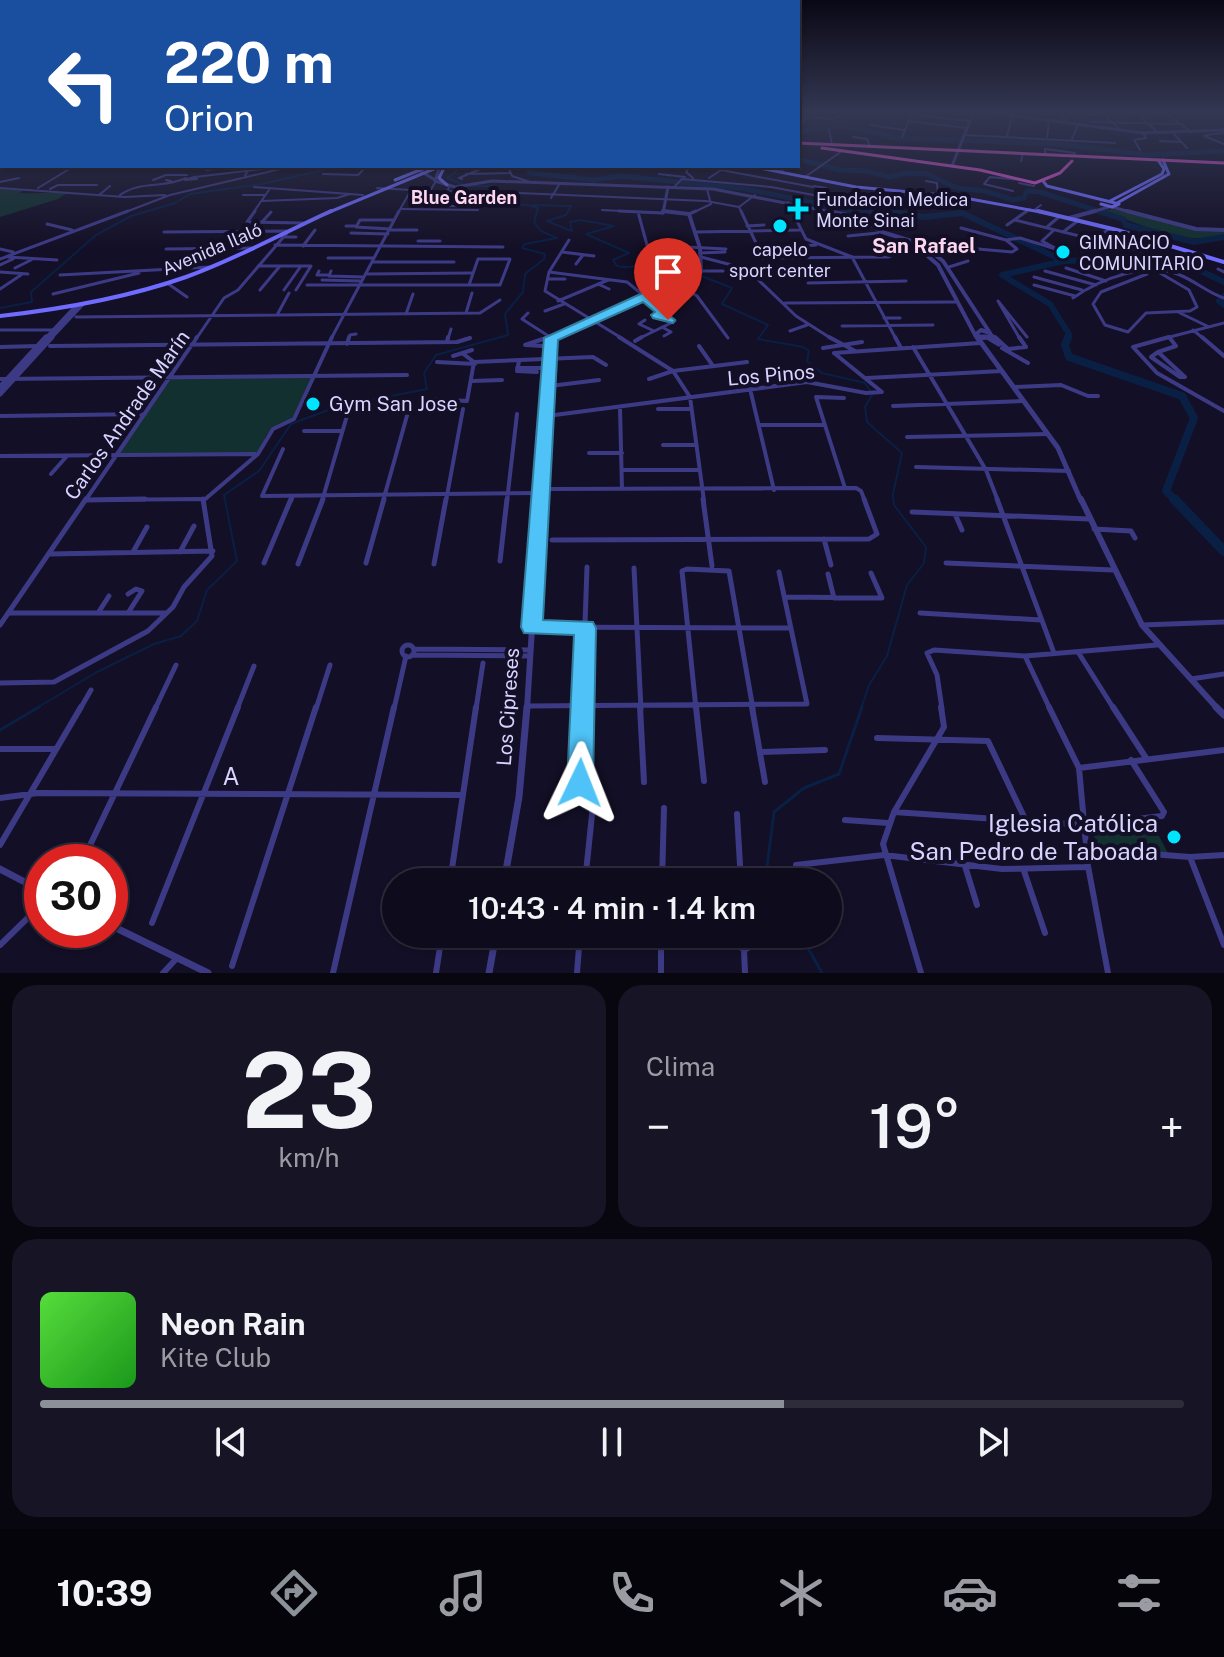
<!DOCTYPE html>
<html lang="es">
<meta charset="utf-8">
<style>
body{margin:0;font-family:"Public Sans",sans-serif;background:#171425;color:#f1f3f6;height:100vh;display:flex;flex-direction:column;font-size:30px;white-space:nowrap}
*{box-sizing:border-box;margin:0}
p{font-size:26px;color:#9b9ba3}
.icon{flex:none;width:44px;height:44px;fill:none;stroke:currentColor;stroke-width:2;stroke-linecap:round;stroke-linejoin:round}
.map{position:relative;height:973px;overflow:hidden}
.sheet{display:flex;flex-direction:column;gap:12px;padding:12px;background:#08060f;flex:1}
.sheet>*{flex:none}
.hud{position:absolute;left:0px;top:0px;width:800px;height:168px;box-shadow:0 2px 6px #0004,0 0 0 2px #2e2b3b;background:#1a4fa0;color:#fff;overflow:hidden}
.speed{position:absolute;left:24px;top:844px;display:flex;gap:16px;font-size:40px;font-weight:700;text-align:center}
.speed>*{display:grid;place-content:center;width:104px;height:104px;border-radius:50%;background:#0e0b1c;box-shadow:0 2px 6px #0004,0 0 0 2px #2e2b3b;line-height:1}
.speed .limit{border:12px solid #d22;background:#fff;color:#111}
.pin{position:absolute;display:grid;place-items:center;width:68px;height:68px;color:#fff;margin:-82px -34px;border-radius:50% 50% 50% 0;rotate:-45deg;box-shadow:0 0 8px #0007}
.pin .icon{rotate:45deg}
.me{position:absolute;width:88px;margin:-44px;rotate:2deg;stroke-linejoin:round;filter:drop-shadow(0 0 6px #0008)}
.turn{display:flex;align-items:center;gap:28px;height:168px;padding:0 32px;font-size:36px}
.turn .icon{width:104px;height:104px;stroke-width:2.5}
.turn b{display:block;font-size:56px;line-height:68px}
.big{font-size:60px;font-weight:600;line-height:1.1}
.sheet .tile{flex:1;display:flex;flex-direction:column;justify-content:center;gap:12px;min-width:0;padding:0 28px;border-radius:24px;background:#171425}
.sheet .dial{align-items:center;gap:0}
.dial b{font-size:104px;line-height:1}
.song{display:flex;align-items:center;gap:24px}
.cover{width:96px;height:96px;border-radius:12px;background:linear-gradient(135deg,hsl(110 70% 55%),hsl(120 70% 35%))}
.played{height:8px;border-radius:4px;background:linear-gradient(90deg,#8c9099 65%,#2e2b3b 65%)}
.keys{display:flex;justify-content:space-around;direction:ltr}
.heat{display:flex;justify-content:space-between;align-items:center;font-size:44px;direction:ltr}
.sheet .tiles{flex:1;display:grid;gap:12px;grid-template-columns:1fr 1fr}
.tile:last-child{grid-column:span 2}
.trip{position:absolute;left:382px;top:868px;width:460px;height:80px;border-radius:40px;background:#0e0b1c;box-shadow:0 2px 6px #0004,0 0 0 2px #2e2b3b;font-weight:600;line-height:80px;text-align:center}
.tab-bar{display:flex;height:128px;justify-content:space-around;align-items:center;background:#06040b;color:#9b9ba3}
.tab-bar .icon{width:56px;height:56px}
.tab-bar .current{color:#8c9099}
.tab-bar b{font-size:36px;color:#f1f3f6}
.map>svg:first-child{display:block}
.green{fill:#12302f}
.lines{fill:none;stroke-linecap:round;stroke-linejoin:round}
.stream-far1{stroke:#0a1f44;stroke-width:2}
.stream{stroke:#0a1f44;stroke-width:3}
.river-far3{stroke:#0a1f44;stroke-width:5}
.river-far2{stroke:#0a1f44;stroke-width:6}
.river-far1{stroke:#0a1f44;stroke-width:8}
.river{stroke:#0a1f44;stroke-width:10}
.minor-far4{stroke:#3d3a85;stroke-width:2}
.minor-far3{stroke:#3d3a85;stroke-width:3}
.minor-far2{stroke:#3d3a85;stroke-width:4}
.minor-far1{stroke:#3d3a85;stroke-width:5}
.minor{stroke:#3d3a85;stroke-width:6}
.tertiary-far4{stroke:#3d3a85;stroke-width:3}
.tertiary-far3{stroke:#3d3a85;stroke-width:4}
.tertiary-far2{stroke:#3d3a85;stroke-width:5}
.tertiary-far1{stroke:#3d3a85;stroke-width:6}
.tertiary{stroke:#3d3a85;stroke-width:7}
.secondary-far1{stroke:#6f6bff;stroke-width:3}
.secondary{stroke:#6f6bff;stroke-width:4}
.trunk{stroke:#e055d1;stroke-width:3}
.tertiary-bridge{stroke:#3d3a85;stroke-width:3}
.secondary-bridge{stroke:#6f6bff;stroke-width:3}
.route{fill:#4fc3f7;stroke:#337fa1;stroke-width:2}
.poi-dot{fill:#00e5ff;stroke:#130f26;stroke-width:3}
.labels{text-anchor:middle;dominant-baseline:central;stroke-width:8;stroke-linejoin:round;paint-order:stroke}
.far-neighbourhood-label{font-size:18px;font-weight:bold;fill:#ffd6f0;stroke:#130f26}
.far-poi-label{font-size:18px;fill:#d9d4ff;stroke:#130f26;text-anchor:start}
.far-street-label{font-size:18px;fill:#d9d4ff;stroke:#130f26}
.far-quarter-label{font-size:20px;font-weight:bold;fill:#ffd6f0;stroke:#130f26}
.street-label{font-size:20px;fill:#d9d4ff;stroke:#130f26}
.poi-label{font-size:20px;fill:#d9d4ff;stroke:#130f26;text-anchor:start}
.near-street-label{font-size:24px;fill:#d9d4ff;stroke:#130f26}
.near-poi-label{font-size:24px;fill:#d9d4ff;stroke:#130f26;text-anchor:end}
</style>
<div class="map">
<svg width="1224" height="973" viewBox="0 0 1224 973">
<rect width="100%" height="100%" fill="#130f26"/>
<path class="green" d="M0,189H24L20,193C35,194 51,192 67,193L58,199L0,217Z
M1112,209L1204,231H1224V235C1181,247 1143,224 1103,211Z
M315,376L294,419L267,434L258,454H117L170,377Z
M1152,823L1168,853L1096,846L1093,830Z"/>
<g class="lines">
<path class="stream-far1" d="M462,167L447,178L464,185
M470,186H493L487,198L503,204L525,205
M532,205L571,206L566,215L547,221L572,231L570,222L580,220L614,226L586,234L629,253L613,260L617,266C639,271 658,256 681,260L689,271L732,288L722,304L768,325L758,339L803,347L809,351L807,361L822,373L865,383L871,392
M0,308L32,302L31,292L96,235L131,216L175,203L190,194L262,184L340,166
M35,709L97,672L154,644L181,636L197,621L207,590L237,561L224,495L259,471L291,424L339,406L427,389L424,373L436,355L508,335L505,314L523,292L525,274L544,259L545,254L522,248L525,244L557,238L541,231L534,222L538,208L527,205
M861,709L869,685L887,656L907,585L924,563L926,547L894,505L893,494L902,453L867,422L865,407L872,395"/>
<path class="stream" d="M0,730L39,707
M770,882L766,875L774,812L804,788L839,774L862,707
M800,934L822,973"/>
<path class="river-far3" d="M798,132L841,125L898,138L1058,144L1148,155L1224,151
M798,159L841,170L867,171L889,177L908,173L927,174L957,188L985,191L1013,200L1024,198L1027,191L1040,192L1104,213
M460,166H467
M526,166L531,173L594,180L621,176L746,189L849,210L898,213"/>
<path class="river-far2" d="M886,211L924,217L962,213L1064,261L1002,275L1050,304L1069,334L1067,339
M1098,211L1123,219L1126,225L1194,242L1224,237
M1064,261L1144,259L1171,268L1184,263L1224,282
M1224,296L1219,301L1224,305"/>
<path class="river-far1" d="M1068,337L1065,345L1069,357L1182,396L1194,418L1166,491L1176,501"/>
<path class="river" d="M1174,499L1224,551"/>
<path class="minor-far4" d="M869,113L876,114
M1060,113L1069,124
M1101,113L1121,130
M1216,113L1224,116
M1123,114H1167L1191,132
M914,115L969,121
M1082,115H1101
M798,116L831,119L849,113
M1141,117L1156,131
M908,121L967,128
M1091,122L1182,124
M800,124L807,118
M871,125L904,130
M829,130L832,145
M1174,134L1187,148
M964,135L1115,143
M1206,135L1224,133
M1007,136L1012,117
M1204,136L1224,144
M853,137L867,139L870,146
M902,137L912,113
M1047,137L1049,123
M1072,139L1077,127
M1160,141L1181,142
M1140,150L1134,140L1146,138L1143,133
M1045,155V149L1075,153L1073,156
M1021,161L1023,153
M508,166L512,176L530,182
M579,166L587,168
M184,168H197
M0,169L6,166
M688,169L686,172L693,178
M206,170L239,166L247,172L245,176
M721,170L813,187
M780,172L788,166
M323,174L358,175L367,166
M466,174L510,173
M659,174L685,177
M194,177L197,179L185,180Z
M195,177L270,168
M805,177L842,151
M709,178L727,166
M462,179L459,178L488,166
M153,180L166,175H187
M166,180L171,181
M926,181L937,183L938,195
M0,182L19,178
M1019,183L1034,186
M450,186L447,191L472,193
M814,186L826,188
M254,187L350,194L337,198L262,201
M674,187L682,179L771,187L867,205L918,193
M0,188L125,197L165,195
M38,188L71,168
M377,188L411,190L398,213
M50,189L58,185H97
M1013,191L984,184L990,177L1021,180
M453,192L449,200H470L472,193
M519,193L706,201L739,207
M350,194L363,195
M99,195L110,186
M120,195C141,180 163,189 186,178
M243,195H265
M551,198L560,183
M831,198L837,193
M424,201L436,181
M788,202L793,213
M450,206H474
M402,209L478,210
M602,210L660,213
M1034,210L1041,205
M123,213L170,195L293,166
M253,213L269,190
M692,213L711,204L707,189
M742,213L739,207L755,195
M1024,213L1030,209"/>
<path class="minor-far3" d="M619,211L663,213
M741,211L763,258L888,257L922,244L1012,252L1017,249L1006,240L961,228
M792,211L806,239L852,257L896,339
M638,212L647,245L726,249
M689,214L696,211
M1015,220L1152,254
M247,222L303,223
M247,222L255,211
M262,222L271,212
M47,224L72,230
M1007,225L1027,211
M346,226H357
M747,226L764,225
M1047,227L1060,216
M390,229L356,227L360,220H394
M389,230H417
M164,232L286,231
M695,232L800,230
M1063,232L1079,220
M351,233L388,234
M848,236L878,233
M282,237H296
M569,240L549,272L545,291L623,339
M1006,240L1020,238L1059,250L1042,241L1054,230
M418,241H440
M275,245L503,247
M303,246L315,230
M790,247L816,245
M0,249L13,252
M166,249L251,248
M1082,251L1110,228
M562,252L594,256
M700,253L725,252
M641,256L654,246
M8,257L57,260
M701,257L747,269L796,316L832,339
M1133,257L1150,240
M328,258H374
M0,259L128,211
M478,259H510L500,285H469Z
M372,262H454
M576,264L583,255
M1087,264L1124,274
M0,265L13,259
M258,266H311L296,290
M949,267L968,261
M15,268L31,260
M1066,268L1106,281
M1218,269L1224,272
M319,271L317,275H329
M331,271L329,276L364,277
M702,271H723
M1045,271L1096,285
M0,272L28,274
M549,272L627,282L675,321L638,339
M366,274L471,273
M1147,274L1101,292L1093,304L1105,325L1128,332L1146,313L1190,311L1197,307L1189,290L1160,273
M60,275L210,267
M1034,277L1082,290
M548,279H565
M322,280L360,281
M167,283L187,297
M676,283L697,296L728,338
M808,283L906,281
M598,284L609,289
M307,285H469
M1034,285L1075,296
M0,289L21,275
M260,290L280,266
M284,290L301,266
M53,294L139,273
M1073,298C1100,279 1147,261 1180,275C1195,281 1208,293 1224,298
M558,301L608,280
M785,303L956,302
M658,307L669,305
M545,311L564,304
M466,313L472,293
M528,313L522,319L550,337
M664,313L658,315L668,320
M1180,313L1207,326
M406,314L413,294
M277,315L289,293
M76,317L480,313L500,300
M884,318H900
M645,320L639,324L654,331
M842,326L933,325
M662,327L671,332L664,336
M0,330H54
M1193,330L1204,339
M790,331L807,325
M992,335L997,339
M1169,337L1171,339
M196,339L224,298L238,290L287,233
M331,339L399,211
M349,339L350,335L356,334
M448,339L451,329
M465,339L470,338
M542,339L550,337
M1020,339L998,301L1027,337
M1162,339L1224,323"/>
<path class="minor-far2" d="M619,337L673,371L690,397L704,501
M829,337L855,351
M895,337L901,348
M995,337L1008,349L1026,347L1019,337
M1169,337L1133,347L1157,373L1224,411
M1202,337L1224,356
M635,341L642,337
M447,342L448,337
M347,344L349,337
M50,346L457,342L470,338
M543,346L525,345L549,337
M699,346L713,366
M0,347L38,346
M913,347L986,470L998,501
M823,348L862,342
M1002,348L1028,363
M1158,352L1185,377H1180L1151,357Z
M1158,352L1176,346L1169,337
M462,353L474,362
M834,353L980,343
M453,356L472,350
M519,361L517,371L537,372
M437,362L475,364
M517,368H545
M867,378L1002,371
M0,379L407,375
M649,379L673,371L747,362
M472,381L502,380
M550,386L599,380
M1015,387L1061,385L1088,396H1098
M751,393L774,490
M844,398L816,397L845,488
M428,399L467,401L474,362L593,357L606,365
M893,406L1023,401
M620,409L622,489
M658,409H691
M0,416L145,414
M547,416L807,382L866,393L882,392L834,353
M759,425H825
M304,431H342
M907,437L1048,434
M663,445H696
M283,449L262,496L540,493
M589,453H622
M0,456L255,454
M916,467L1069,471
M622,470H699
M51,474L67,456
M551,489L856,488L861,491L865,501
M85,500L203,499
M85,501L197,337
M203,501L258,454L273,429L294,419L332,337
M291,501L293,496
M322,501L349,409
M383,501L410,405
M446,501L463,409
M507,501L517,414"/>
<path class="minor-far1" d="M703,499L712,566
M997,499L1054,653
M85,500L145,499
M912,512L1089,519
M955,514L962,530
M1094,529L1131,531L1135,538
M824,539L831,565
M552,540L869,539L877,534L864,499
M133,552L147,527
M180,552L194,526
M50,554L213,551
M500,561L507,499
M264,563L291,499
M366,563L384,499
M946,563L1113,570
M298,564L323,499
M434,564L446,499
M634,568L641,709
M828,574L834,598
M128,594L136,589L142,591L128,613
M785,597L882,598L871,573
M9,613H165
M98,613L109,596
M920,613L1041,620
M0,625L86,499
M1142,625L1224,622
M533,627L791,628
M402 651a6 6 0 1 1 12 0a6 6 0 1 1-12 0Z
M415,649L530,650
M1078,652L1114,709
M412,655L529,656
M1025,656L1050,709
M1191,679L1224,674
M0,683L54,682L148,631L173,607L184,587L212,556L203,499
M527,706L807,704L779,572
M80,709L91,690
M155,709L176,665
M237,709L254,666
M316,709L330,665
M394,709L406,656
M476,709L483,663
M582,709L587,567
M696,709L682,571L687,569L729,571L753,709
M942,709L937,675L927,653L934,650L1025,656L1157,645"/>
<path class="minor" d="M640,707L644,782
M696,707L704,781
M752,707L765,782
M1049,707L1079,768L1088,866L1108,973
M1113,707L1146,758
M877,738L988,741L1026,821
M0,749H55
M760,752L825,750
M1079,768L1224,750
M580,783L582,707
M0,798L38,793L463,795
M894,812L1085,825L1162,816L1164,812L1131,760
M737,814L741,882
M845,820L888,823
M0,845L81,707
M1087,849L1190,857L1224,855
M1190,857L1224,945
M82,862L156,707
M796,865L884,855L1002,869L1088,867
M965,866L977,905
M1024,871L1045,933
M450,882L476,707
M585,882L593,805
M662,882L664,808
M152,923L238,707
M638,934L734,940
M735,934V943L744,950L755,944L753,934
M661,936V973
M0,945L42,904
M744,950L745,973
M232,966L316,707
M163,973L177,958
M333,973L394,707
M436,973L442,934
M577,973L580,934
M921,973L883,844L894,812L944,727L941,707"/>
<path class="tertiary-far4" d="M994,113L1143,133L1224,130
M412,166L435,180
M952,166L973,113
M439,169L435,181L455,187L492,181L713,189L837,213
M1112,207L1134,213
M663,213L668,187
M1088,213L1109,207"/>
<path class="tertiary-far3" d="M827,211L859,217L882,232L921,244L943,261L990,333
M1127,211L1196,229L1224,230
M1069,218L1095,211
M913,243L938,265L974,333
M981,330L990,333L991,336L984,338L975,335Z
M975,335L978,339
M45,339L76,306
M50,339L83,304
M551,339L701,272L700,248L689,214L663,211"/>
<path class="tertiary-far2" d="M977,337L1058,448L1081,501
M982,337H986
M989,338L999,344
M0,387L46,337
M0,394L52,337
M540,501L552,337"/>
<path class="tertiary-far1" d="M1081,499L1142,625L1218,709
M527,709L540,499"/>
<path class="tertiary" d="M1216,707L1224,715
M0,869L42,891
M504,882L519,797L527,707
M110,925L208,973
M489,973L496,934"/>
<path class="secondary-far1" d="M1158,160L1164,169L1162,174
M413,166H427
M445,166L439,178L447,185
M749,166L856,187L954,196L1046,213
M1043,181L1047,186L1119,204
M1110,201L1162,174
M1117,203L1169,174L1163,160
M1101,204L1112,207L1119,204
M327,213L441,166"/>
<path class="secondary" d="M1038,211L1117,230L1224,262
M0,316C63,309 126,298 186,277C236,259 283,233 331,211"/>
<path class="trunk" d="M798,143L1224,163
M822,148L980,170L1035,183L1060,173L1072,161"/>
<path class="tertiary-bridge" d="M439,169L440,166"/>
<path class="secondary-bridge" d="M395,180L425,168"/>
</g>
<linearGradient id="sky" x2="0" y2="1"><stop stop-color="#0a0815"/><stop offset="0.45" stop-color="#333752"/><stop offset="1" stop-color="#333752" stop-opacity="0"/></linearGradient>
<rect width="1224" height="249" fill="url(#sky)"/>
<path class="route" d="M645,292L669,309V315L675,320L673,323L653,318L651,315L655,312L643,302L558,340L543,620L593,622L596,628L593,783L589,791L580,794L571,791L567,783L574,635L524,633L521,627L544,338Z"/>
<g class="poi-dot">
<path d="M794 197h8v8h8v8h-8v8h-8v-8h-8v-8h8z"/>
<circle cx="780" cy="226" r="8"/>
<circle cx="1063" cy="252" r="8"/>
<circle cx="313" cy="404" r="8"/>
<circle cx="1174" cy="837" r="8"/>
</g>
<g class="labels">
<g class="far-neighbourhood-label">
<text x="464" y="197">Blue Garden</text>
</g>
<g class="far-poi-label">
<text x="816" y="199">Fundacion Medica<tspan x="816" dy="21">Monte Sinai</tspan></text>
<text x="1079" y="242">GIMNACIO<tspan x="1079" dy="21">COMUNITARIO</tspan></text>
<text x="780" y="249" text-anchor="middle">capelo<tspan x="780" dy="21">sport center</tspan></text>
</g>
<g class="far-street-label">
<text transform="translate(212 249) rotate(-23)">Avenida Ilaló</text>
</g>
<g class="far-quarter-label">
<text x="924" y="246">San Rafael</text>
</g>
<g class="street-label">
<text transform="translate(771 375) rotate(-5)">Los Pinos</text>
<text transform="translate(127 415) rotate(-55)">Carlos Andrade Marín</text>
<text transform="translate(508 707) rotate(-86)">Los Cipreses</text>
</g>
<g class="poi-label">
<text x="329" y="404">Gym San Jose</text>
</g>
<g class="near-street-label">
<text x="231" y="776">A</text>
</g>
<g class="near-poi-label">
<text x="1158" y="823">Iglesia Católica<tspan x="1158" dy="28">San Pedro de Taboada</tspan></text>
</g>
</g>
</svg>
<div class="speed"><div class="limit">30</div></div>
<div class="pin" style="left:668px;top:320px;background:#d93025"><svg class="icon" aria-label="arrive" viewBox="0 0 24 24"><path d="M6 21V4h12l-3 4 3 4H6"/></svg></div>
<svg class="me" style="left:580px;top:783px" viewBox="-20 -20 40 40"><path d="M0-17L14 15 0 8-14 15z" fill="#4fc3f7" stroke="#fff" stroke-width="4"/></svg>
<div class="trip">10:43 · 4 min · 1.4 km</div>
<div class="hud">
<div class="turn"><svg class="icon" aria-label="left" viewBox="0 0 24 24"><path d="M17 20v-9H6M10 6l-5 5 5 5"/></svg><div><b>220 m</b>Orion</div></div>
</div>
</div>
<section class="sheet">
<div class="tiles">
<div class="tile dial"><b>23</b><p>km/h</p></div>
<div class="tile"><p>Clima</p>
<div class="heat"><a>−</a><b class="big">19°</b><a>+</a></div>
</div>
<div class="tile">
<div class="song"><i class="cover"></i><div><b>Neon Rain</b><p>Kite Club</p></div></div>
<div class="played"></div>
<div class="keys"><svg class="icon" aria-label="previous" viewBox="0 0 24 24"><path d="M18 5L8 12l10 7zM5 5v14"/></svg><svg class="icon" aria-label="pause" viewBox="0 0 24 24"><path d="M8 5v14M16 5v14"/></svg><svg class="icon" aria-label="next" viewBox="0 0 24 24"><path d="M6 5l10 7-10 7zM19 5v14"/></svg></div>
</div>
</div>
</section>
<nav class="tab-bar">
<b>10:39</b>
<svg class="icon current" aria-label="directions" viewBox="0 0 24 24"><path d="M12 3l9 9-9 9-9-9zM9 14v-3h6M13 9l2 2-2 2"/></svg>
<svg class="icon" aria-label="music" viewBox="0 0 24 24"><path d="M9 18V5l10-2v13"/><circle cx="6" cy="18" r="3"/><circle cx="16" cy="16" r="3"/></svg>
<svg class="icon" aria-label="phone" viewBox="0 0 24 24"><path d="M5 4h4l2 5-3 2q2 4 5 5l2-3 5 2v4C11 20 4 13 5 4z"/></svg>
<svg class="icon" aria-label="climate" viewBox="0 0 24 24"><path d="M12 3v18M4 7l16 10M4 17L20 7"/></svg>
<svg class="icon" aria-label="car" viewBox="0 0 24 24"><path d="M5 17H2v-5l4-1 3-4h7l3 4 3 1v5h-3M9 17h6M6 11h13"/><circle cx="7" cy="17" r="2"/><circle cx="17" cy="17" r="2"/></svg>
<svg class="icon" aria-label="filters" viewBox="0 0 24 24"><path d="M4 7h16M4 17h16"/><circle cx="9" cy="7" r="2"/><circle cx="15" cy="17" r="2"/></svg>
</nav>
